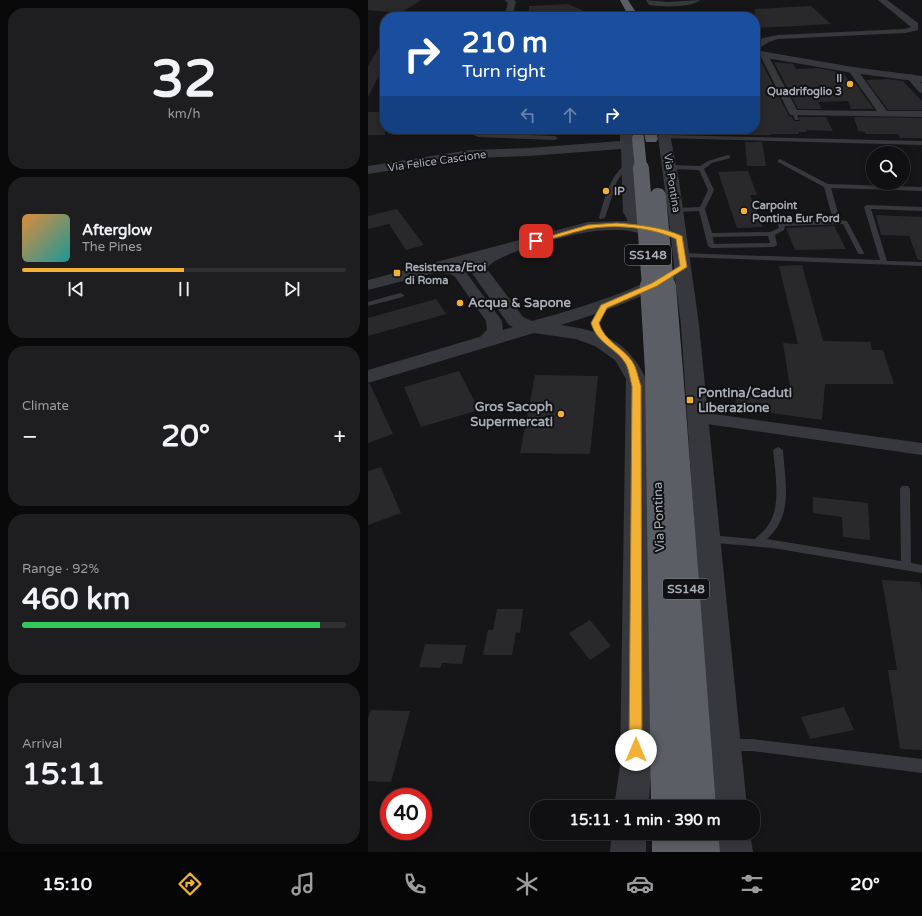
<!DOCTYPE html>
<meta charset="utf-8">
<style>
body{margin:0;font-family:"Varela Round",sans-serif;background:#1e1e20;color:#f1f3f6;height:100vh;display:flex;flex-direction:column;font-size:15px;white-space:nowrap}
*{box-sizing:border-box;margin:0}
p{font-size:13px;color:#9c9d9f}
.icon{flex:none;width:22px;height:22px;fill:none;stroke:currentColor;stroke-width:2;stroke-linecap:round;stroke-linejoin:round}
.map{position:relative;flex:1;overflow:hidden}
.panel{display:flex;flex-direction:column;gap:8px;padding:8px;background:#09090a;width:368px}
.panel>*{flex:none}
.guide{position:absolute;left:12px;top:12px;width:380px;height:122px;border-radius:16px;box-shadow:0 2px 10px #0003,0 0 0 1px #303032;background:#1a4fa0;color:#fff;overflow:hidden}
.buttons{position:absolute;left:498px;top:146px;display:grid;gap:8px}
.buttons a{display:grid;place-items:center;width:44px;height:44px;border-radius:50%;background:#101012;box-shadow:0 2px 10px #0003,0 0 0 1px #303032;font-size:20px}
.speed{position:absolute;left:12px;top:788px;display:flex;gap:8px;font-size:20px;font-weight:700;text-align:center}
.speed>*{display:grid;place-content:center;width:52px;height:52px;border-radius:50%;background:#101012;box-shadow:0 2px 10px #0003,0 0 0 1px #303032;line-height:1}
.speed .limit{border:6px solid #d22;background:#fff;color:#111}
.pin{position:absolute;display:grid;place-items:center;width:34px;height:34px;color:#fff;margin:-17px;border-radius:8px;box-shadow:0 2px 6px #0006}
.me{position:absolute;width:44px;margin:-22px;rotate:0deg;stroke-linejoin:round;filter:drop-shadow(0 0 3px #0008)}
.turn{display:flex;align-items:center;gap:14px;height:84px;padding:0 16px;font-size:18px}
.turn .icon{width:52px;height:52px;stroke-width:2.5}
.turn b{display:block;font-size:28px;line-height:34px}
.lanes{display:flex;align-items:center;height:38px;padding:0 16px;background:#0003;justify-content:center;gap:20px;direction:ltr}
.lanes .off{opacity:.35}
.big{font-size:30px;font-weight:700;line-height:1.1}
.panel .tile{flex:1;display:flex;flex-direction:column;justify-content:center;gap:6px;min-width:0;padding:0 14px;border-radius:16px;background:#1e1e20}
.panel .dial{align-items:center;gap:0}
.dial b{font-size:52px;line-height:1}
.song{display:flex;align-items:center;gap:12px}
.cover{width:48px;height:48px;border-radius:6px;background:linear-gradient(135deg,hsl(30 70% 55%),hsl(180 70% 35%))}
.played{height:4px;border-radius:2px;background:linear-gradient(90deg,#f2b134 50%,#303032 50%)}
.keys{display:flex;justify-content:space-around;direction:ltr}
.heat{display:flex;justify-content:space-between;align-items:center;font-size:22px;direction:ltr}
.charge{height:6px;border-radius:3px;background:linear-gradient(90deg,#34c759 92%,#303032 0)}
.trip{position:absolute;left:162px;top:800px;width:230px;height:40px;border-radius:16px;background:#101012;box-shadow:0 2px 10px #0003,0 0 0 1px #303032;font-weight:700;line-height:40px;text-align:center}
.menu{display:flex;height:64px;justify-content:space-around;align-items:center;background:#060607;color:#9c9d9f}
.menu .icon{width:28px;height:28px}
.menu .on{color:#f2b134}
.menu b{font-size:18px;color:#f1f3f6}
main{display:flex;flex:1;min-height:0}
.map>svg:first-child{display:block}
.building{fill:#29292c}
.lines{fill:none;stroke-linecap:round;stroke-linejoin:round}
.service{fill:#37383d;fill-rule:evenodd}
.minor{fill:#37383d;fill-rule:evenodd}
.tertiary{fill:#37383d;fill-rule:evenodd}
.trunk{fill:#5b5e65;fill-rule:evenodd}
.trunk-bridge-far2{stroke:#5b5e65;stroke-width:12}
.trunk-bridge-far1{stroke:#5b5e65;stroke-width:16}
.trunk-bridge{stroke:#5b5e65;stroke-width:20}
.route{fill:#f2b134;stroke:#9d7322}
.poi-dot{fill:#f2b134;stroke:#111113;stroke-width:1.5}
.labels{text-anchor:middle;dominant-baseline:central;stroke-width:4;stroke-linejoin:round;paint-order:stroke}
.far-poi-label{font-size:11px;font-weight:bold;fill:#a8adb8;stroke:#111113;text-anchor:start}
.far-street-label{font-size:11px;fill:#a8adb8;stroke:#111113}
.shield{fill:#111113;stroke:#7b7e86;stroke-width:1}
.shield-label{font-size:12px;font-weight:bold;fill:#a8adb8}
.poi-label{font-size:13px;font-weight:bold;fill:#a8adb8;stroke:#111113;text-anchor:start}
.street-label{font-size:13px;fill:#a8adb8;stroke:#111113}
</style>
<main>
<section class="panel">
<div class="tile dial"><b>32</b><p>km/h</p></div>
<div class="tile">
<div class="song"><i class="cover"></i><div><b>Afterglow</b><p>The Pines</p></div></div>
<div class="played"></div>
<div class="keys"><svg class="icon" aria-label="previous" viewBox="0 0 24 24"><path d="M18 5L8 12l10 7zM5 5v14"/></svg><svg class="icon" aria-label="pause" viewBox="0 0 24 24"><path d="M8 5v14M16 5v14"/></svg><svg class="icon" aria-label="next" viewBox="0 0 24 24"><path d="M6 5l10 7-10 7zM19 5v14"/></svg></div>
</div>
<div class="tile"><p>Climate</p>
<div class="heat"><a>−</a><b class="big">20°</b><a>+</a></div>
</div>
<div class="tile"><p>Range · 92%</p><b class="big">460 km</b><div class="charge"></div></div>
<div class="tile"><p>Arrival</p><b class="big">15:11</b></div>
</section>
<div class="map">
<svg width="554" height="852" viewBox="0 0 554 852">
<rect width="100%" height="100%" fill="#161618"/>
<path class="building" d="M0,0H53L33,13L0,10Z
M200,4L230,17H161V6Z
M443,6L463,24L387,28V9Z
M17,38V64L0,97V66Z
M406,62L425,64L428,69L450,68L475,73L480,80H485L506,109H483L480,101L450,102L454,109H430Z
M387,63H394L421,116L424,117L426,121H432L431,117H458L465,131L438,130L439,132H431V134H402V135H376V129H387Z
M519,79L535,81L554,101V110H520L498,80Z
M0,112H17V135H0Z
M486,117L554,118V138H532L530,134H498L497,132L490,131Z
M377,142H394L398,166H379Z
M380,171L389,195H382L395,227L369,228L350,172Z
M29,209L56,245L38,250L21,224L0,229V216Z
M508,215L554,217V260H550L541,236L513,235Z
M466,226L478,249L427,250L418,228Z
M434,265L455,341L502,342L504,350H515L526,384H457L454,420L366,408L370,387L423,394L415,343L430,344L411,266Z
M68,299L78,314L0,336V318Z
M91,371L111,410L53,427L36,387Z
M167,375L230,376L222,454L152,453Z
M0,384H2L25,434L0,443Z
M13,467L33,513L0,525V471Z
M445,497L500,503L502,540L475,537L474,517L445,513Z
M514,580L552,582L554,592V750L532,749L520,670H529Z
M129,609H155L152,633L148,632L144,655H115L120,630H125Z
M222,620L243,646L222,660L201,633Z
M57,644L98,645L94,664L74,663L72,668L51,667Z
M476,707L486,730L442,739L433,717Z
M3,710L42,711L23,782L0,781V719Z"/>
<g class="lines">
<path class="service" d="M424,112H428L431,120H427Z
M106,129H112L111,133L187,136L190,138L187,140L110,137L104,134Z
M297,135L554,141V145L295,138V136Z
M360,155L362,156V158L344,163L336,169L346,190L337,209L344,233L402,232L411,228L410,224L413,222L465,220L456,187L410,162V160L412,159L460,184L554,187V191L463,188L472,220L479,221L496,253L495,254H491L490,253L475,224L417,226L416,230L407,235L409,245L406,247L343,248L340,246L331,211L308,212L305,210L308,208L332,207L340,190L331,170L302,169L299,167L302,165L332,166L340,161ZM400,236L402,243L346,244L345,237Z
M259,163L264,164L257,170L249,181L237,218L232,219L231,218C237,197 241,177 259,163Z
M499,205L554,207V211L503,209L519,261L554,262V266L314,257L311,255L314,253L512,260L496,207Z
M32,293L36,295L35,297L0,306V302Z
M410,447L415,450C417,483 426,514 399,539L533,561L532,489L534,486H540L542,489L543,563L554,565V573L405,548L337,542L336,539L337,536L341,535L387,539C392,534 399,529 402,522C413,504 407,470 405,450Z
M360,739H384L554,759V773L384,751H360L355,749L354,745L355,741Z"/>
<path class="minor" d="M137,0H146L148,2L144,17H136L140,3Z
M278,0L300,2L332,0C323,8 293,7 281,5Z
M510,0H519L550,23V30L537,33L410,39L401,42L387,51V44L395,38L410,35L536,29L543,27Z
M396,52L400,55L429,110L509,111L480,70L485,67L488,68L519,111H554V117L422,115L392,55Z
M543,74L546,75L554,84V93L551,92L538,77Z
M64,264L85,266L97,271L134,321L135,331C129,340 120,349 108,346L106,343L119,330L118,321L87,277L82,274L59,271L57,268L59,265Z
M331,412L554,443V455L325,422L322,418L325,414Z"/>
<path class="tertiary" d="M387,50L485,67L554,76V82L485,73L387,56Z
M252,129H264L271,212C278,226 288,226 302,229L289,129H301L311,181L331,325L379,807H345L313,325L307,278L305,281C269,300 232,313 193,325C234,331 260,340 278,379L284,766L280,807H246L252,766L258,379L247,360L227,346L208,339L166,333L0,383V370L145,327L141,325L101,269L105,263L0,290V280L220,222L260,221L255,212L253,149L161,156L102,158L0,174V166L102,150L161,148L252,141ZM255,230L299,238L303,237L307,276L305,273C292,270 281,281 269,286C235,301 200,311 164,321L155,317L119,269C124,254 204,234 221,232C232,230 244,230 255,230Z
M244,833H278V852H242Z
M348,833H382L385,852H349Z"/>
<path class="trunk" d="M252,0H260L271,17H261Z
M275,129H287L290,139L288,142H278Z
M287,365L294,367L296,369L298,367L305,365L312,367L315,371L348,807H283L277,371L280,367Z
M284,833H350L352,852H284Z"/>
<path class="trunk-bridge-far2" d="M270,138L273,169"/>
<path class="trunk-bridge-far1" d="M273,168L282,287
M290,196L298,287"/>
<path class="trunk-bridge" d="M282,286L287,371
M298,286L305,371"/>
</g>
<path class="route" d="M249,223C271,225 294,227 314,236L319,267L289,286L239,308L231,323C236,341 254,347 264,361C269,368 270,378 273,386L274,750L273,755L268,757L263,755L261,750L264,386C262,379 261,370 258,364C249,348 229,344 223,323L233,305L284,283L312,266L308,239C283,227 247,224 219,229C202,233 185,239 168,243L165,241L220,225Z"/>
<g class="poi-dot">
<circle cx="482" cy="84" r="4"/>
<circle cx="238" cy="191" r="4"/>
<circle cx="376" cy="211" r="4"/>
<rect x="25" y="269" width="8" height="8" rx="2"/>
<circle cx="92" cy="303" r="4"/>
<rect x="318" y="396" width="8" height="8" rx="2"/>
<circle cx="193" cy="414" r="4"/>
</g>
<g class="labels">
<g class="far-poi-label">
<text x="474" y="78" text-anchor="end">Il<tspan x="474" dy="13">Quadrifoglio 3</tspan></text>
<text x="246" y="191">IP</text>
<text x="384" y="205">Carpoint<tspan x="384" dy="13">Pontina Eur Ford</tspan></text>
<text x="37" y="267">Resistenza/Eroi<tspan x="37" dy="13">di Roma</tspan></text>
</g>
<g class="far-street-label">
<text transform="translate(69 161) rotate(-8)">Via Felice Cascione</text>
<text transform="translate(304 183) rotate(81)">Via Pontina</text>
</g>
<g class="shield">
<rect x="257" y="245" width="46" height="20" rx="3"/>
<rect x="295" y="579" width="46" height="20" rx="3"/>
</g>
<g class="shield-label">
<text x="280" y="255">SS148</text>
<text x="318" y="589">SS148</text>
</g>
<g class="poi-label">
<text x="100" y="303">Acqua &amp; Sapone</text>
<text x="330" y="393">Pontina/Caduti<tspan x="330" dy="15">Liberazione</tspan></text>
<text x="185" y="407" text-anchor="end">Gros Sacoph<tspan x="185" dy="15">Supermercati</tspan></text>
</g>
<g class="street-label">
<text transform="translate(291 517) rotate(-92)">Via Pontina</text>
</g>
</g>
</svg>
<div class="buttons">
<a><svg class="icon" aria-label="search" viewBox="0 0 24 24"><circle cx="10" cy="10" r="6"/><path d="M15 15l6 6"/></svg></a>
</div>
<div class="speed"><div class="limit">40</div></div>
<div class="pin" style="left:168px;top:241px;background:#d93025"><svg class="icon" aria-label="arrive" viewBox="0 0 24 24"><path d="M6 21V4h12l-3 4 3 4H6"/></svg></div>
<svg class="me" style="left:268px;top:750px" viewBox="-20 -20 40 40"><circle r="19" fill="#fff"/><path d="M0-13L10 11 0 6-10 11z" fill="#f2b134"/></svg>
<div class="trip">15:11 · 1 min · 390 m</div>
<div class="guide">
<div class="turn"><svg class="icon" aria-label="right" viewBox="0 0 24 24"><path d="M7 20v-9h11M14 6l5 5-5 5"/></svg><div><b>210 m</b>Turn right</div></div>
<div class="lanes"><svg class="icon off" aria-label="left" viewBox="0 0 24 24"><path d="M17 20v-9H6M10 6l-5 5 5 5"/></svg><svg class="icon off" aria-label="ahead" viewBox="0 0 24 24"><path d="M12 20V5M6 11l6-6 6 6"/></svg><svg class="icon" aria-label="right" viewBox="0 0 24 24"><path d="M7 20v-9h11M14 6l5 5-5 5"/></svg></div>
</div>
</div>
</main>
<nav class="menu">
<b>15:10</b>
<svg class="icon on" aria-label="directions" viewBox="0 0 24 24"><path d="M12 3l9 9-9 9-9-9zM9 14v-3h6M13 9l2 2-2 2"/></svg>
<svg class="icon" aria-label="music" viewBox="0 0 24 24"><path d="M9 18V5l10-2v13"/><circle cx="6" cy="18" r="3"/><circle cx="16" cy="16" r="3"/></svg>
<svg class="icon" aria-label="phone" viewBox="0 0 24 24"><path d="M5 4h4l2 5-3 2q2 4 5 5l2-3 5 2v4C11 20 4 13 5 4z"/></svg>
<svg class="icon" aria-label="climate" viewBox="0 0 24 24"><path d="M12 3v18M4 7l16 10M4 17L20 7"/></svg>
<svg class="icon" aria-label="car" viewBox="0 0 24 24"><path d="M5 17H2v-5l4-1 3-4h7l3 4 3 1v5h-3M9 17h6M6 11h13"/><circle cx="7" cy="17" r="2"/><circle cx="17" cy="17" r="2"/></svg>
<svg class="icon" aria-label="filters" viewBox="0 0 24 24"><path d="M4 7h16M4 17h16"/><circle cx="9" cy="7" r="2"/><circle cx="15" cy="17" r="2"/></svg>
<b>20°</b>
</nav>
